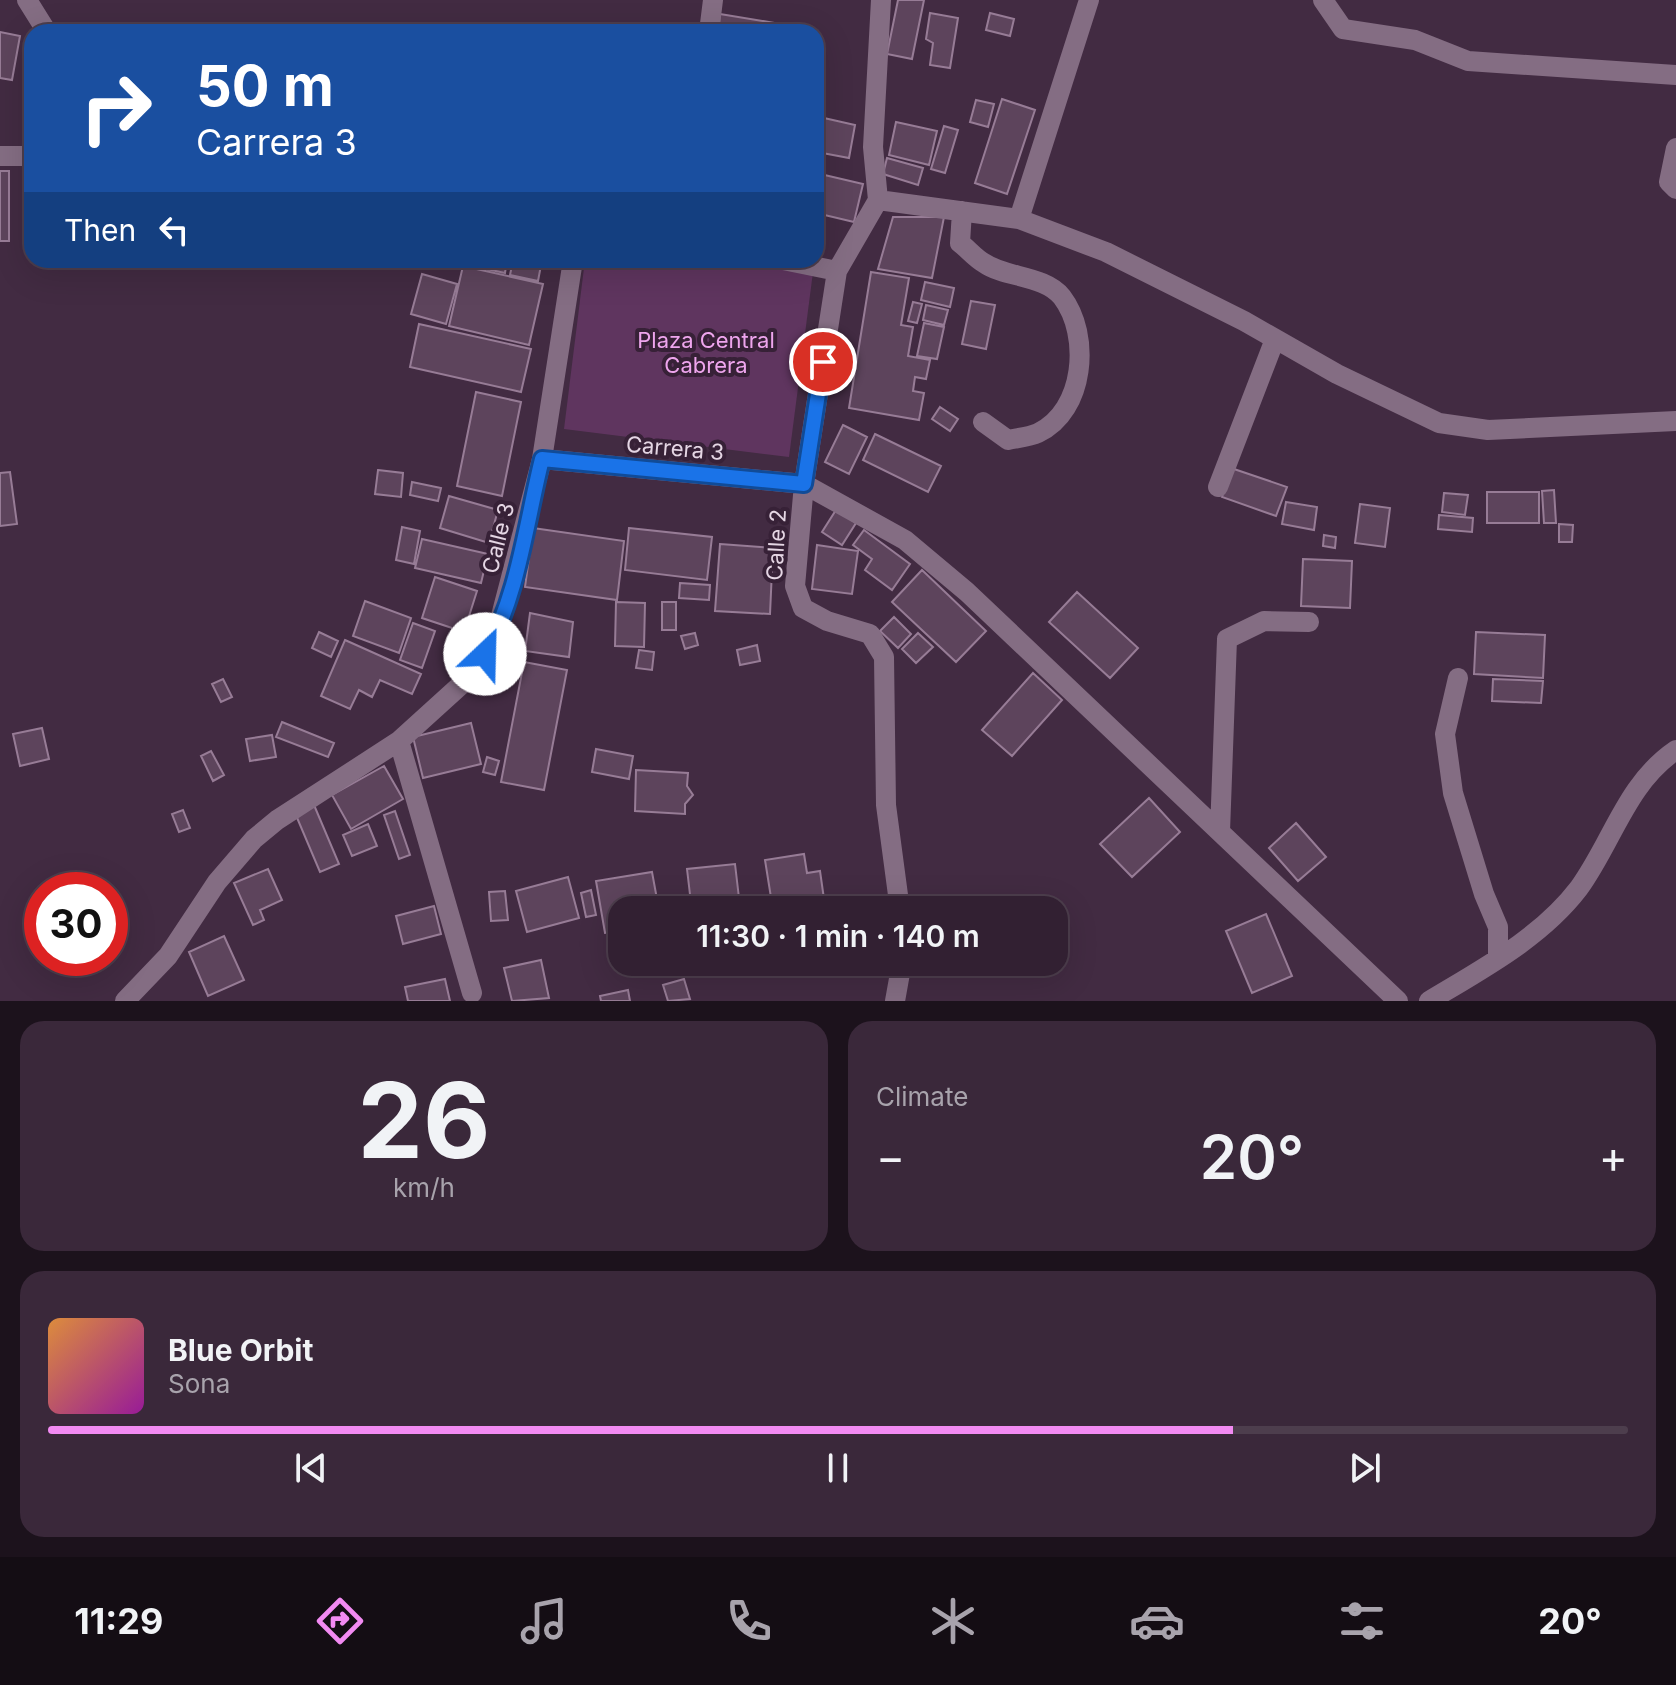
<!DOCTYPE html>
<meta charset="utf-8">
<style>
body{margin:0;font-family:Inter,sans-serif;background:#3a283a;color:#f1f3f6;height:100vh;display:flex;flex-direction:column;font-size:30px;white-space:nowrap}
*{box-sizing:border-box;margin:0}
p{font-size:26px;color:#a8a3ac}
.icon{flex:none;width:44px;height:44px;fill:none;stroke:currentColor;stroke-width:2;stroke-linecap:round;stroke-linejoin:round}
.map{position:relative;height:1001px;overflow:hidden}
.panel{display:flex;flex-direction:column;gap:20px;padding:20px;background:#1c121c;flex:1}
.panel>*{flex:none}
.banner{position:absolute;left:24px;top:24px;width:800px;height:244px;border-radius:24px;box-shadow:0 8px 32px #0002,0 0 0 2px #4d3e4d;background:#1a4fa0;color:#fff;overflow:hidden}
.speed{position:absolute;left:24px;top:872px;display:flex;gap:16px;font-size:40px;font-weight:700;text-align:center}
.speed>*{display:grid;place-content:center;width:104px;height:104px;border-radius:50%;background:#322032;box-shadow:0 8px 32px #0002,0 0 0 2px #4d3e4d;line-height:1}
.speed .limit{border:12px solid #d22;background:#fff;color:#111}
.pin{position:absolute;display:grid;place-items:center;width:68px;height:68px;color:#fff;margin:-34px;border:4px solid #fff;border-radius:50%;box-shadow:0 2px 8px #0007}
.me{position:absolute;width:88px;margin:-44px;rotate:24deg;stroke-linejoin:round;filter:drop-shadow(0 0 6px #0008)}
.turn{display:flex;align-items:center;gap:28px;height:168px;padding:0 40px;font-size:36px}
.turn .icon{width:104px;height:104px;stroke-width:2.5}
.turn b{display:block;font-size:56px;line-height:68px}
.then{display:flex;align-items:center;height:76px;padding:0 40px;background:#0003;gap:16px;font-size:30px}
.big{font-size:60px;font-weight:600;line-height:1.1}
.panel .card{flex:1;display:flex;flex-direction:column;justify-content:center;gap:12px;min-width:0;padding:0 28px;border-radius:24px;background:#3a283a}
.panel .dial{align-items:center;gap:0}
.dial b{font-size:104px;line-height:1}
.song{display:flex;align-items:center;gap:24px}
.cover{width:96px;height:96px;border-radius:12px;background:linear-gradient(135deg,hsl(30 70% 55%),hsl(300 70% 35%))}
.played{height:8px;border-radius:4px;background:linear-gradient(90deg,#f28af2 75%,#4d3e4d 75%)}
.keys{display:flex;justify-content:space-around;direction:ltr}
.heat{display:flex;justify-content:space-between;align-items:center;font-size:44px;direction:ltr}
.panel .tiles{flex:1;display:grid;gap:20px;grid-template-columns:1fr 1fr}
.card:last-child{grid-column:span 2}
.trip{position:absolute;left:608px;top:896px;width:460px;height:80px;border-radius:24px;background:#322032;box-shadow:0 8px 32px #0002,0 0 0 2px #4d3e4d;font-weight:600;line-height:80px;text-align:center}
.tabs{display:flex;height:128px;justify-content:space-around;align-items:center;background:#140d14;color:#a8a3ac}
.tabs .icon{width:56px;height:56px}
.tabs .active{color:#f28af2}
.tabs b{font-size:36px;color:#f1f3f6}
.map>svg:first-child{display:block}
.green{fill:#5f355f}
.building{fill:#5d445c;stroke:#977c96;stroke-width:2}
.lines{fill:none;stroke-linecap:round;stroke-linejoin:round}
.minor{stroke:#846d83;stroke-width:20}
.route-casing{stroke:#114b97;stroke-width:20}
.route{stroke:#1a73e8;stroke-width:14}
.labels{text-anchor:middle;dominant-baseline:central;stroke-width:8;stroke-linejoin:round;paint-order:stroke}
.park-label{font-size:22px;fill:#eea5ed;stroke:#372137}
.street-label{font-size:22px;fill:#e5d6e4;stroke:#372137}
</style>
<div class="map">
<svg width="1676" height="1001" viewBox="0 0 1676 1001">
<rect width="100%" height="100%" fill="#422b42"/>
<path class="green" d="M585,260H730L813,272L789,457L564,429Z"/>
<path class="building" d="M898,0H924L912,59L887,54Z
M930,13L958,18L950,68L930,65L933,43L926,39Z
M990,13L1014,19L1010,36L986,30Z
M720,14L775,23L774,32H718Z
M0,32L20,36L12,80L0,78Z
M1002,99L1035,110L1007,194L975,183Z
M976,100L994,104L988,127L970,122Z
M824,118L855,125L849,158L817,152Z
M896,122L937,131L929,165L889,155Z
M944,126L958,130L945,173L931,169Z
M887,158L923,168L918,185L883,174Z
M0,171H9V241H0Z
M816,173L863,184L854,222L816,213Z
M893,217H944L932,278L878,269Z
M445,260H507L505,273Z
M513,260H542L538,281L510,275Z
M463,266L543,284L529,345L449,326Z
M871,272L909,278L901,325L913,327L908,356L930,360L926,379L915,377L913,391L924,393L919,420L849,408Z
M422,274L457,284L446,324L411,314Z
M925,282L954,288L950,307L921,300Z
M971,301L995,305L986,349L962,344Z
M913,302L922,304L917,323L908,321Z
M926,305L948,310L944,325L923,320Z
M924,323L944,327L937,359L917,356Z
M419,324L531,349L521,392L410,367Z
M476,392L521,402L502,496L457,486Z
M940,407L958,419L950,431L932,419Z
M843,425L867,437L849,474L825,462Z
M875,434L941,466L928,492L863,460Z
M1231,468L1287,487L1276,516L1222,497Z
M378,470L403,473L401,497L375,494Z
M10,472L17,524L0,526V473Z
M412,482L441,488L438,501L410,495Z
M1554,490L1556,523H1544L1542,491Z
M1487,492H1539V523H1487Z
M1444,493L1468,495L1465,515L1442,512Z
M449,496L498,510L489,543L440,528Z
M1286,502L1317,507L1314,530L1282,524Z
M1360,504L1390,508L1385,547L1355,543Z
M836,510L856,523L842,545L822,532Z
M1439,515L1473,518L1472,532L1438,529Z
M1559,524L1573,525L1572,542H1559Z
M402,527L420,531L414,564L396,560Z
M533,528L624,541L617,600L525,587Z
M629,528L712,537L707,580L625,570Z
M864,530L910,564L892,590L865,570L872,559L853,545Z
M1324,535L1336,537L1335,548L1323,546Z
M422,539L488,554L481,583L415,568Z
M720,544L773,548L770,614L715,611Z
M817,545L858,551L852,594L812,589Z
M1303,559L1352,561L1350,608L1301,606Z
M922,570L986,631L956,662L892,602Z
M435,577L477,591L464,632L422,618Z
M680,583L710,585L709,600L679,598Z
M1077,592L1138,648L1110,678L1049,622Z
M365,601L411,618L399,653L353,636Z
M616,602L645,603L644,647L615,646Z
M662,602H676V630H662Z
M530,613L573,622L569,657L525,651Z
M894,617L911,634L898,648L880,631Z
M413,623L435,631L422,668L400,660Z
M319,632L338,641L331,657L312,648Z
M1476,632L1545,635L1543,678L1474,674Z
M695,633L698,645L685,649L681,636Z
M918,633L933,647L916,663L902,649Z
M345,640L421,674L412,694L380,680L372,697L359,690L350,709L321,696Z
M757,645L760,661L740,665L737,650Z
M639,650L654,652L652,670L636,668Z
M524,662L567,670L544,790L501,782Z
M1033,673L1062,700L1012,756L982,730Z
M223,679L232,697L221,702L212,684Z
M1493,679L1543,681L1541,703L1492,701Z
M282,722L334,743L328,757L276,737Z
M471,723L481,764L423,778L413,737Z
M42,728L49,759L20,766L13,734Z
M272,735L276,757L250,761L246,739Z
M596,749L633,756L629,779L592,772Z
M211,751L224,775L213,781L201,756Z
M487,757L499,761L495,775L483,772Z
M384,766L403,799L351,829L332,795Z
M636,770L688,773L687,786L693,795L685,804V814L635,811Z
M1149,798L1180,832L1132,877L1100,844Z
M314,805L339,864L320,872L295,813Z
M183,810L190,828L179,832L172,814Z
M395,811L410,855L399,859L384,815Z
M1296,823L1326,857L1298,881L1269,848Z
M368,824L377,846L352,856L343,835Z
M804,854L807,873L820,871L825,906L821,910H773L765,860Z
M735,864L739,898L691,903L687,869Z
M268,869L282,900L260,910L264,920L253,925L234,883Z
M652,872L659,910H622V931L605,933L596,881Z
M568,877L579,918L527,932L516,891Z
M591,890L596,915L586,917L581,893Z
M505,891L508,920L491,921L489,892Z
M434,906L441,934L403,944L396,916Z
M1266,914L1292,976L1252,993L1226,931Z
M224,936L244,980L208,996L189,952Z
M541,960L549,998L512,1001L504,968Z
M445,979L450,1001H408L405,987Z
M684,979L690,999L668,1001L663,985Z
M628,990L630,1001H601L600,996Z"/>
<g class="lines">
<path class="minor" d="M27,0L47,32
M881,0L873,147L878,200L837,271L804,484L795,586L803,608L827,621L870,634L884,657L886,805L900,910
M1323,0L1343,29L1415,40L1468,61L1676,75
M709,32L713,0
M1676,148L1669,182L1676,189
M0,156H32
M878,200L1019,219L1106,252L1244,321L1337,374L1439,423L1488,430L1676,421
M962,211L960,243C968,249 975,258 984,263C1005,278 1045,275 1062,297C1091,335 1085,411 1038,433C1029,437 1017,438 1008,440L983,422
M1019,219L1089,0
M783,260L837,271
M542,459L804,484L905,540L967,592L1398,1001
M1218,487L1275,339
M1458,678L1445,734L1453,793L1484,894L1498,927V957
M399,741L472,993
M1220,832L1227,639L1264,621L1309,622
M125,1001L168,956L217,882L254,839L277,820L399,741L474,673L496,635L542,459L573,260
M895,1001L902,962
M1429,1001C1482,969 1541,938 1579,888C1613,841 1626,784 1676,750"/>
</g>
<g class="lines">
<g class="route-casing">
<path id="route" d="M485,654C518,597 526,523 542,459L804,484L823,362"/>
</g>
<use href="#route" class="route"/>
</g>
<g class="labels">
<g class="park-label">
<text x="706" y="340">Plaza Central<tspan x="706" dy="25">Cabrera</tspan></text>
</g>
<g class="street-label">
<text transform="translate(675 448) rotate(5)">Carrera 3</text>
<text transform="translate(498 538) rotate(-76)">Calle 3</text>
<text transform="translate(776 545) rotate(-87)">Calle 2</text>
</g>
</g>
</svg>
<div class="speed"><div class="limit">30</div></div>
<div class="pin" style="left:823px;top:362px;background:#d93025"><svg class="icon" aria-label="arrive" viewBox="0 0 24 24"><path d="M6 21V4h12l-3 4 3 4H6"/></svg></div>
<svg class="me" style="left:485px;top:654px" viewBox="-20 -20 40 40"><circle r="19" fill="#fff"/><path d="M0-13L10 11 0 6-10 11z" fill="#1a73e8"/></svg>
<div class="trip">11:30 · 1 min · 140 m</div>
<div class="banner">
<div class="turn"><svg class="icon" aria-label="right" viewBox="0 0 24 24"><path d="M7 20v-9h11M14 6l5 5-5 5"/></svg><div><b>50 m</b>Carrera 3</div></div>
<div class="then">Then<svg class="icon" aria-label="left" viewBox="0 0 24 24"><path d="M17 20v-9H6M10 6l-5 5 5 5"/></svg></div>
</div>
</div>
<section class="panel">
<div class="tiles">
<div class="card dial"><b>26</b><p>km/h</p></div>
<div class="card"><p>Climate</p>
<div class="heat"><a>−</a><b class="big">20°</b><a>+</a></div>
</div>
<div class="card">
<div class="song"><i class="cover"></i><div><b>Blue Orbit</b><p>Sona</p></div></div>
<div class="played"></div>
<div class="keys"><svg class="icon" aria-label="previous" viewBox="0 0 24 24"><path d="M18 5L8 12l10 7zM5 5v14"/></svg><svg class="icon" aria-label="pause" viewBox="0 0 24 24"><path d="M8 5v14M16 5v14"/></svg><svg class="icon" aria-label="next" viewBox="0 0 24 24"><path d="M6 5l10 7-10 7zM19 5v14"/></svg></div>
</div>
</div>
</section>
<nav class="tabs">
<b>11:29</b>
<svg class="icon active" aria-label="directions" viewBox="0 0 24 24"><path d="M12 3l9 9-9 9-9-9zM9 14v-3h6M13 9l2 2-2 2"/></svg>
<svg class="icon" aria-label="music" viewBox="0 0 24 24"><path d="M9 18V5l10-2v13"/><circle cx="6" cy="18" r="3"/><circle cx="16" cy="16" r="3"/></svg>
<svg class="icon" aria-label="phone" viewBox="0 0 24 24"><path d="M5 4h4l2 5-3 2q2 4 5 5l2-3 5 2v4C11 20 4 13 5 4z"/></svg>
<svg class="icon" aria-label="climate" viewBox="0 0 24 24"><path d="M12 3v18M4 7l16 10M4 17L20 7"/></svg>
<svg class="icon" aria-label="car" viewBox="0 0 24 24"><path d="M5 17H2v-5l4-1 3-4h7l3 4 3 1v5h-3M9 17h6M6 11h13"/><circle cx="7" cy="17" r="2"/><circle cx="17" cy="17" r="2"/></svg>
<svg class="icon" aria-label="filters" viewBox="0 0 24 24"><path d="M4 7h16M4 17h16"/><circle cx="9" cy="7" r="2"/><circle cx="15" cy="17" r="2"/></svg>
<b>20°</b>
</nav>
